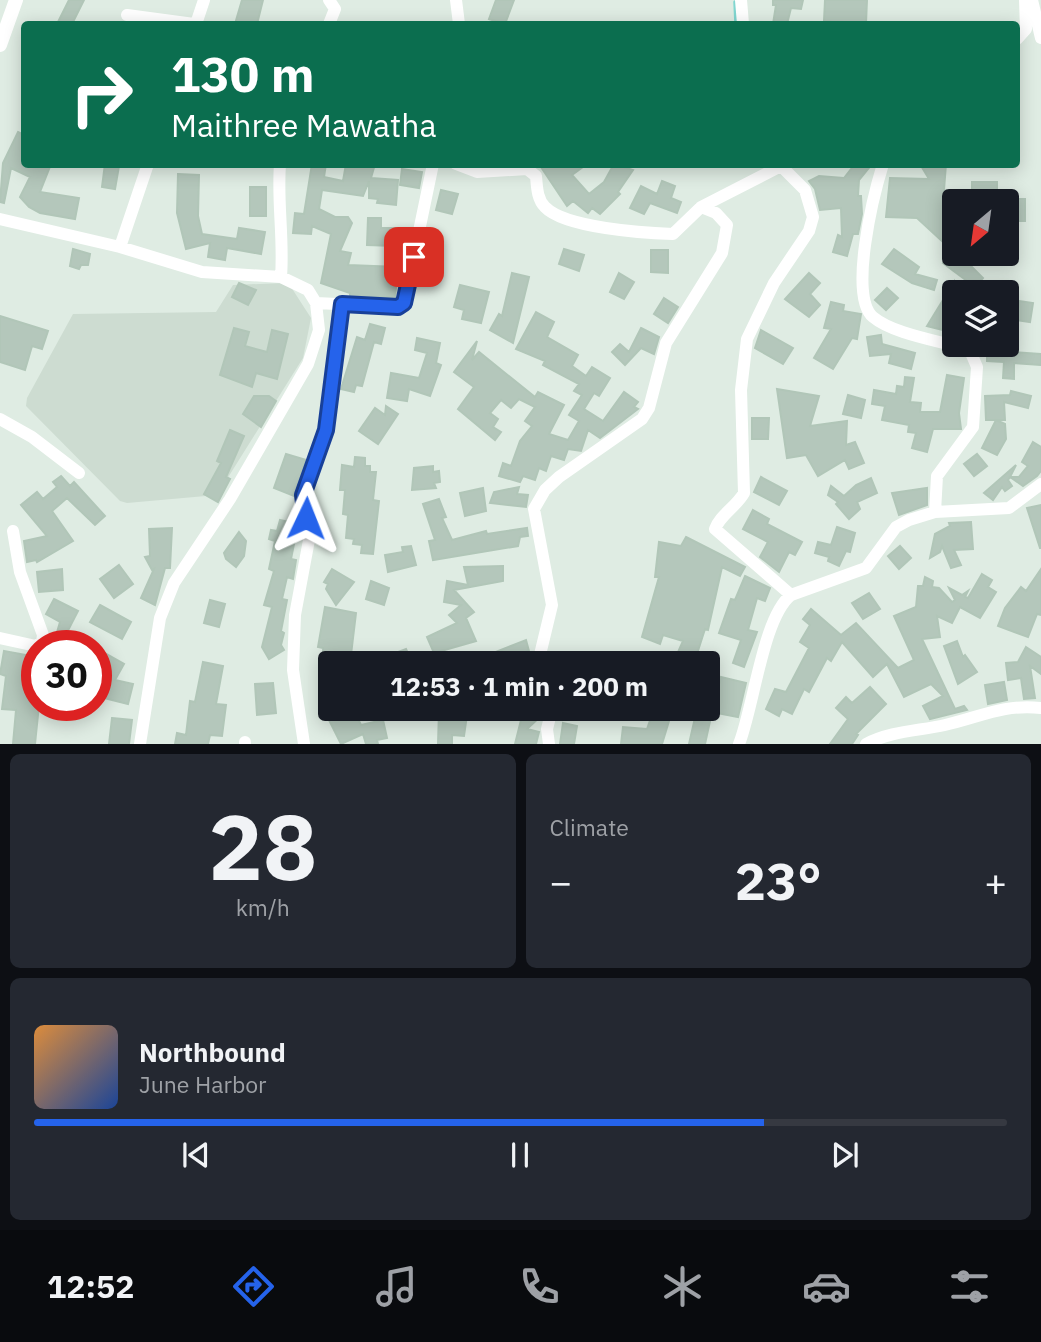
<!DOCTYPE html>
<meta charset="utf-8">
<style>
body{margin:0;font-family:"IBM Plex Sans",sans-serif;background:#242831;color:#f1f3f6;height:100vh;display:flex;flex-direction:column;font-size:26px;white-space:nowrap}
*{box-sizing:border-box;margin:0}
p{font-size:23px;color:#9ea1a6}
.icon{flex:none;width:38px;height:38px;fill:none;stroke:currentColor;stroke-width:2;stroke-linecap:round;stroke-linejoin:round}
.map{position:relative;height:744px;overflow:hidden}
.side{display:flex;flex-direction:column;gap:10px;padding:10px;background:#0d0f14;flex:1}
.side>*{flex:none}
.hud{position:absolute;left:21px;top:21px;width:999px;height:147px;border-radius:7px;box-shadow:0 4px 18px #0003;background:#0b6e4f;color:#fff;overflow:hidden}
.needle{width:46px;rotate:209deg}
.controls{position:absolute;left:942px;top:189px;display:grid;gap:14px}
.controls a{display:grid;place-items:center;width:77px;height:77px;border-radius:7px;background:#171b24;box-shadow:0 4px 18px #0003;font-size:35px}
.speed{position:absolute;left:21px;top:630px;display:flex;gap:14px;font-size:35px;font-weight:700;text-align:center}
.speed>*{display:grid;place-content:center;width:91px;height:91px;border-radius:50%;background:#171b24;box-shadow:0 4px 18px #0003;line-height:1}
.speed .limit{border:10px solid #d22;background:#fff;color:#111}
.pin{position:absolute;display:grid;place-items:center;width:60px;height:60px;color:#fff;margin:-30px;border-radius:14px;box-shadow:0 4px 10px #0006}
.me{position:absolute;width:77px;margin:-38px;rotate:2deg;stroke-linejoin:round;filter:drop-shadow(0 0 5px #0008)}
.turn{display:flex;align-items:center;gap:24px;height:147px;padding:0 35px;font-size:32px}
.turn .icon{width:91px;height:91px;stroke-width:2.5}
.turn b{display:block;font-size:49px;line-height:60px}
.big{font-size:52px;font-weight:700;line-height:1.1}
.side .widget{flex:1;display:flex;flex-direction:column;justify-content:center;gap:10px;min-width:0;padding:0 24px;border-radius:10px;background:#242831}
.side .dial{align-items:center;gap:0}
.dial b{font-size:91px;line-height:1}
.song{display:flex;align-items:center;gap:21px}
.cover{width:84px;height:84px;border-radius:10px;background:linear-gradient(135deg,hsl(30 70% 55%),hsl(220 70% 35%))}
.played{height:7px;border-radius:4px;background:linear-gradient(90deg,#2563eb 75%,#363941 75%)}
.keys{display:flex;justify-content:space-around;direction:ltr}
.heat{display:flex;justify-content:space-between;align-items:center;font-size:38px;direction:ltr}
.side .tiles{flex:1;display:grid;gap:10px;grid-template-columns:1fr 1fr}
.widget:last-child{grid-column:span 2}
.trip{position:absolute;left:318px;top:651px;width:402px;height:70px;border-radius:7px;background:#171b24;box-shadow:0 4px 18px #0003;font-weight:700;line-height:70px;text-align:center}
.tabs{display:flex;height:112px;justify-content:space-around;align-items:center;background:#090b0e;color:#9ea1a6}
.tabs .icon{width:49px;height:49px}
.tabs .on{color:#2563eb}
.tabs b{font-size:32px;color:#f1f3f6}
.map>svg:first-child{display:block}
.built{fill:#cddcd1}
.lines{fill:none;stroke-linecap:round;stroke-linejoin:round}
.stream{stroke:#81d6d0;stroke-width:3.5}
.building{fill:#b4c7bb;stroke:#b1c6b8;stroke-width:2}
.minor{stroke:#fff;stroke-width:12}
.tertiary{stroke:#fff;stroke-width:14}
.route-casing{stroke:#184099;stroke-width:18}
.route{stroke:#2563eb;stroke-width:12}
</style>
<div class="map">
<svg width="1041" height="744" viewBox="0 0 1041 744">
<rect width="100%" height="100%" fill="#dfece3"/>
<path class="built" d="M284,283L291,287L311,318L303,358L217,495L127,503L120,501L26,406L27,398L73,314L216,312L233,285Z"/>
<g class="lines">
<path class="stream" d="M735,2L736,24"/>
</g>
<path class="building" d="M69,0H84L72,24H57Z
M242,0H263L257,24H235Z
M496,0H514L505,24L489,19Z
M773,0H803L801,9L791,8L787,24H773L776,5H773Z
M825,0H867L866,23L824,21Z
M18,132L24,135V164H51L40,192L79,198L75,219L40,213L29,207L20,197L30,177L11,168L4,203L0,202L3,163Z
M105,164L119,166L115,189L102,187Z
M312,164H326L324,177L343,181L346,164H375L371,178L398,180L396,205L377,203L378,199L369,198V181L363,196L322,190L319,209L335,217H348L352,223L340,251L351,253L348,265L398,267L395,298L350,296V293L321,283L331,234L312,226L311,234L293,233L295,213L304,214Z
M539,164H587L572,175L589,194L604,182L614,164L633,170L618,192L620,194L600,214L592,208L588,213L573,201L567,206Z
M855,164H872L859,180L858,196H861L862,214L858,234H853L847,256L833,252L838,235L842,237L841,208L820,210L815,189L809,181L819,176L844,178Z
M920,164H946L944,190L953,193L949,207L954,210V228L942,241L917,218L886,217L890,178L929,179Z
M402,169L422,172L419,188L400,185Z
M178,174L199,175L198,216L202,234L237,239L239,228L265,232L261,254L227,248L225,260L208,257L210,243L186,249L177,213Z
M662,181L675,186L671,198L681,202L677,213L650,203L644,214L630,208L641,186L657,194Z
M972,182H997V201H972Z
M250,187H266V216H250Z
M441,190L458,194L452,214L436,210Z
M1006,199H1025V221H1006Z
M368,218H381V228H396L395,246L367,245Z
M73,249L90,254L88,265H81L79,269L70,266Z
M564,249L584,255L579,271L559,264Z
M894,249L919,267L915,274L937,280L934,290L912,283L882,264Z
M651,250H668V273L651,272Z
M950,254H959L983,278L975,287L943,263Z
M512,273L529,277L513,343L490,330L499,314L502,316Z
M619,273L634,282L624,299L610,292Z
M809,273L820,283L810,294L820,305L809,317L785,299Z
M954,282V315H951L947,331L927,326Z
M239,283L256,290L248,305L232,297Z
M460,285L489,292L481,323L462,319L464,310L454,307Z
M887,288L898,298L886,310L875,300Z
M664,298L678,307L668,323L654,314Z
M1019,301L1033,303L1030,322L1016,320Z
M831,302L844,305L843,311L861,314L857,339L852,338L833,369L814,358L831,329L824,328Z
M536,312L554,322L547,337L578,355L572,366L586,376L592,367L610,378L599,396L594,393L584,409L603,421L624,392L638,402L634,407L638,409L600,438L588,430L581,451L568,449L564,460L551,456L546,471L539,468L535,480L523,476L520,482L499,476L503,463L511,466L520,441L532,426L525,421L535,407L519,399L511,408L501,400L490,413L498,419L493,427L501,432L495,440L458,409L474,387L454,372L477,341L472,360L479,352L535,397L538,392L564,405L549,434L568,440L579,421L569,415L582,395L574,391L579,384L543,365L545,361L516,349Z
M0,316L48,331L42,349L32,346L25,370L0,362Z
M370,324L385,328L381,344L374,342L362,386L356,385L354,392L341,389L357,337L365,340Z
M234,328L249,332L245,346L267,352L272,330L288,334L277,379L256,373L252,387L220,375Z
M641,328L659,337L654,354L641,348L625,365L612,352L620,344L629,352Z
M761,330L793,348L783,364L755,348Z
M881,335L882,344L915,353L911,369L889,363L891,354L870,356L867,337Z
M417,338L440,343L436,363L441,365L430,396L409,389L407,401L387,398L391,373L419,378L427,353L415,350Z
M987,350L1041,354V365L1014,363V379L1003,378L1004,362L987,361Z
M947,375L964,378L959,413L961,429H933L927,452L912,448L916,433L908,432L909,425L882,420L885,406L872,404L874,390L896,394L897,386L904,387L905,377L914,378L910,402L921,403L920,412H940Z
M777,389L819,396L810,426L847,421L846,445L855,442L864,463L849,469L845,460L818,476L806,455L787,458Z
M1011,391L1031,396L1028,408L1004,402L1005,420H986L985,396L1010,395Z
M848,395L865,400L861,418L843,414Z
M254,396H269L276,401L261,427L243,414Z
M386,406L398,414L378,444L359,431L375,408L385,415Z
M752,418H769L768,439H752Z
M996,420L1005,424L1006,439L997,455L982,448Z
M230,430L244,436L226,477L230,479L218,502L204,494L221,463L217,461Z
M1033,442L1041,447V471L1037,476L1023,486L1010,477L1008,480L1012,486L1005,491L1002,487L993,500L984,493L1016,465L1010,477H1019L1028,466L1022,462Z
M286,454L306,460L294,496L274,488Z
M977,454L987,466L974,476L964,464Z
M355,457L365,458V466H370V472H376L373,500L379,501L373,554L361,553L362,545L353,544L354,539L346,538L348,515L343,514L345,490H340L342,465L354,467Z
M433,466V472L439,471L440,482L434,483L436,488L412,490L414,468Z
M61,476L70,486L74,482L105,516L95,525L67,498L52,511L73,541L37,562L36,560L27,562L24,541L47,536L21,505L37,492L43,499L57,487L53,482Z
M761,477L787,491L779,505L754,492Z
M871,478L877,493L857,502L860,509L849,519L836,504L838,502L828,495L831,486L844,496L856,485Z
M519,487L517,494L528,495L526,507L490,503L494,492Z
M483,488L486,511L465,516L460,493Z
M927,488V505L899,515L892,493Z
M439,499L446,517L442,518L452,540L486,531L487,534L527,528L528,536L520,537L518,546L433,560L429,541L435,540L423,504Z
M1041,505V548H1040L1027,508Z
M753,510L769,519L767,524L802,542L795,555L789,552L779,572L760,557L768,542L743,529Z
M280,520L298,524L291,559L296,560L293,579L287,577L282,599L287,600L281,631L284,633L281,645L284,650L269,659L262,647L272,607L264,605L274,571L269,569L275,541L269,539L271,530L277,531Z
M971,522L973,549L954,550L961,565L951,568L942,546L940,552L930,558L935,534L950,526L949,523Z
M837,527L855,533L850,552L846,551L839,566L828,561L829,557L815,553L818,542L831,545Z
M172,528L170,568H165L155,605L141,598L154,569L152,570L145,557L150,556L149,529Z
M239,532L246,541L244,556L236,567L226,559L224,553Z
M686,537L745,567L740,576L722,567L708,630L705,629L694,663L675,659L683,641L663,635L660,644L642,637L659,577H655L659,542L681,546Z
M411,546L416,565L388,572L385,555L403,552L402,547Z
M900,546L911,558L899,569L888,556Z
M119,565L133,584L114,598L100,579Z
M503,566V581L454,590L474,612L466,618L476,641L434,653L427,637L457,623L449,615L461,605L444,602L447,581L468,585L464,567Z
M62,569L63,590L39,592L37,572Z
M332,569L354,582L336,605L326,589L328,584L324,582Z
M1041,569V615L1037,614L1028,637L998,626L1005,608L1021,587L1026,591Z
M982,574L992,580L988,587L996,592L980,618L960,607L952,623L937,616L940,637L922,639L955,709L964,706L967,710L930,719L923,706L943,696L931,684L904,697L887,664L873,677L842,642L831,661L827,658L809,692L804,689L792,714L782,709L779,716L766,709L775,689L786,692L809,648L800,642L810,625L803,619L811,609L841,635L856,623L898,668L914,660L894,616L916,607L918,586H923L925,577L933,581L932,587L939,588L952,602L955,600L949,588L962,595L968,591L965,597L968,598Z
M745,576L770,588L765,601L757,598L748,630L757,632L744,667L733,663L741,640L719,633L731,599L735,600Z
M371,581L389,588L384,605L366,599Z
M869,593L880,609L863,619L852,603Z
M54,599L78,611L60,646H53L60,622L46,614Z
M210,600L225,604L219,627L204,623Z
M100,605L131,622L122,639L90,622Z
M325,607L356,613L350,663H324L323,648L318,647Z
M526,640L529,651L522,653L525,663H468Z
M957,641L963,657L965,655L977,672L958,684L944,646Z
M1026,647L1041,657V674L1030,666L1035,698L1024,699L1021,678L1008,680L1006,663L1018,662Z
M96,648L124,664L115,680L133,684L128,704L96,696L99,670L96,669Z
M406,649L412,663H369Z
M4,651L37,657L33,689H37L39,705L35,744H13L16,710L2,709L6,676L0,674Z
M203,662L223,666L216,704L226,705L222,736L210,735L208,744H175L177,733L186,735L190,701L195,702Z
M721,677L746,683L738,717L712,712L705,744H689L697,709H709V680L720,682Z
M1004,682L1007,700L988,704L985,685Z
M273,683L276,713L257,715L255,684Z
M870,687L886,704L856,734L858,735L852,744H830L848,719L836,708L846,697L852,703Z
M343,709H353L361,725L383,720L387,738L377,740L378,744H366L363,734L341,744L327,716Z
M516,709H543L541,716L527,729L539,732L536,744H515L522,716Z
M654,709L672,711L662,744H621L623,727L647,729Z
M439,711L467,715L464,736L452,735V744H438Z
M112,718L132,720L129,744H109Z
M563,723L577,726L574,744H560Z"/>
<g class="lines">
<path class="minor" d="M329,0L335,9L329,24
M456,0L459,24
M741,0L743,24
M1032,0L1041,38
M127,15L194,24
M196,24L204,0
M1017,39L1026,29L1025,0
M280,164C277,202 284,239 281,277
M456,164L477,172L527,169L536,176C537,187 537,199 545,207C565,228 644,233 673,234L701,207L781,166
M779,164L805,190L813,217L809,231L774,283L747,339L741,390L744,493C736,507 720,515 715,529L791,595
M883,164C874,193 848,296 873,317C893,334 940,341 966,349L971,353L977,367L973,427L937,476L935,512
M0,219L120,247L202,272L281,277L308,290L316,303L319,330L308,364L230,499L174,583L160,618L140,744
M120,247L148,164
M316,303L399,307L404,303L433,164
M0,419L32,437L79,473
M0,638L36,646L42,642L43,635L20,572L13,531
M538,663L552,605L534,509L545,490L559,477L642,419L649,408L666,343L722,253L727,225L716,213L701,207
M245,742V744
M304,744L293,670L295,615L309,540L303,495L326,430L342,304
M549,744L547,729L552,709
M739,744C754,706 763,617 791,595L866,568L896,527L909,520L935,512L1009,508L1041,484
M866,744C891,731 918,731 945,725C981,717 1002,704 1041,708"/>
<path class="tertiary" d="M0,45L16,0"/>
</g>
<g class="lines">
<g class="route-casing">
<path id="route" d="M306,518L303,495L326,430L342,304L398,307L404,303L414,257"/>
</g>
<use href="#route" class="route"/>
</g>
</svg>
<div class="controls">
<a><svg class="needle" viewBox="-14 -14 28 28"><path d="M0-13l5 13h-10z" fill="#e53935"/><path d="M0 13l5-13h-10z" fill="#9ea1a6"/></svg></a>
<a><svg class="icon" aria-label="layers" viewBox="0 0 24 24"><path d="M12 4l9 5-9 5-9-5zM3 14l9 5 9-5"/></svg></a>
</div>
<div class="speed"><div class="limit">30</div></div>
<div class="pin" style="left:414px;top:257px;background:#d93025"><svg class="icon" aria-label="arrive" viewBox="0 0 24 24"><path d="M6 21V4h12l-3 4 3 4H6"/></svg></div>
<svg class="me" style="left:306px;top:518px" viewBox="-20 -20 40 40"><path d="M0-17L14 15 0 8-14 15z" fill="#2563eb" stroke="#fff" stroke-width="4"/></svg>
<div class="trip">12:53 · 1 min · 200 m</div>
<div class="hud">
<div class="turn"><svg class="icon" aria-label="right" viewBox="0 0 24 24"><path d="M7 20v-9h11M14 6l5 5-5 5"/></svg><div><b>130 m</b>Maithree Mawatha</div></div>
</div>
</div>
<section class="side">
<div class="tiles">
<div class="widget dial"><b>28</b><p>km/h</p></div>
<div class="widget"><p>Climate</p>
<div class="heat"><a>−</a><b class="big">23°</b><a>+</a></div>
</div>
<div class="widget">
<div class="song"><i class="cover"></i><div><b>Northbound</b><p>June Harbor</p></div></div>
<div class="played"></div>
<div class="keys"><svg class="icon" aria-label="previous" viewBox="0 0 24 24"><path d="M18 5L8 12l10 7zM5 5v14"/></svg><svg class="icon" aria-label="pause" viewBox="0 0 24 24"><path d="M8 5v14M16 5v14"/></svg><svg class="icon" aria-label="next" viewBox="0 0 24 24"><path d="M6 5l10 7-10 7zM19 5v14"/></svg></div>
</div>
</div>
</section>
<nav class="tabs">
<b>12:52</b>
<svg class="icon on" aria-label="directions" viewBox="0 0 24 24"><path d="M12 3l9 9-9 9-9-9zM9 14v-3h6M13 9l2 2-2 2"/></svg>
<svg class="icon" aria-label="music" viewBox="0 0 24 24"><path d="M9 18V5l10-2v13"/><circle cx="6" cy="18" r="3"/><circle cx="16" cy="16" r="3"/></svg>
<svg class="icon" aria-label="phone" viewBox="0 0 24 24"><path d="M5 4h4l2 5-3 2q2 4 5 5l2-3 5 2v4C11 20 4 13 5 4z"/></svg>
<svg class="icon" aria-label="climate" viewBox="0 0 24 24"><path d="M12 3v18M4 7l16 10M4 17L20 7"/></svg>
<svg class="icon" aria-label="car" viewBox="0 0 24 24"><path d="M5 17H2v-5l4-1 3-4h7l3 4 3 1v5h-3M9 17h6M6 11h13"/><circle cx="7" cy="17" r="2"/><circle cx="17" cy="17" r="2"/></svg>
<svg class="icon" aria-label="filters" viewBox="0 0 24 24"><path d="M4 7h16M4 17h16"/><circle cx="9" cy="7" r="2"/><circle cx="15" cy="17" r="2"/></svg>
</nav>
